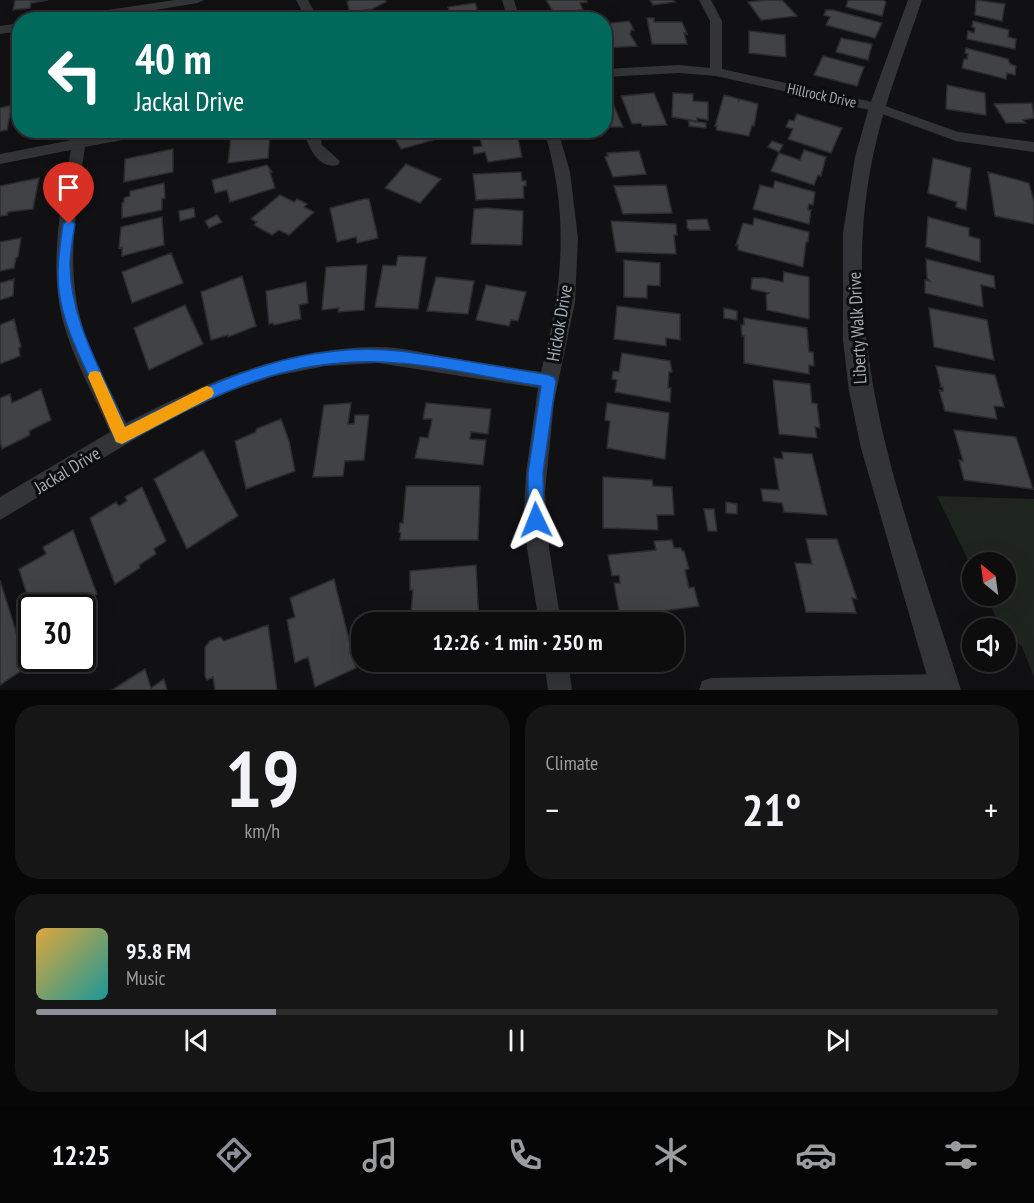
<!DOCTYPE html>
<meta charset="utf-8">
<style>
body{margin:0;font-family:"PT Sans Narrow",sans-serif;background:#161617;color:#f1f3f6;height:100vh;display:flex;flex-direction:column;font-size:22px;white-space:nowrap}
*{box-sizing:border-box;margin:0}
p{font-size:20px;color:#9a9c9e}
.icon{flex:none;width:33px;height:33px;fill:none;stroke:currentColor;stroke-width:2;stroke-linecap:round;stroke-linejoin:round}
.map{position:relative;height:690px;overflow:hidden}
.sheet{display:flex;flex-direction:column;gap:15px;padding:15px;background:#070708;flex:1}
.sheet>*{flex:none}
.guide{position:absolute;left:12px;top:12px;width:600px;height:126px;border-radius:24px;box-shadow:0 6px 24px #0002,0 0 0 2px #2d2d2e;background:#00695c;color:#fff;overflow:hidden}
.needle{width:39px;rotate:331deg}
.buttons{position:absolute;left:962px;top:552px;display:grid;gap:12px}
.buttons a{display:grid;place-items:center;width:54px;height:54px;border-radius:50%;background:#0d0d0e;box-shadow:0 6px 24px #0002,0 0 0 2px #2d2d2e;font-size:30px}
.speed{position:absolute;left:18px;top:594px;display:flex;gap:12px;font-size:30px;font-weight:700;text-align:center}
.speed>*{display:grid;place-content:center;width:78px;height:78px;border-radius:50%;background:#0d0d0e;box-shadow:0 6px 24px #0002,0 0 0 2px #2d2d2e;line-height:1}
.speed .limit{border:3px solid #111;border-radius:9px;background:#fff;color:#111}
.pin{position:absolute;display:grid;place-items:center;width:51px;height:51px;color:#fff;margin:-62px -26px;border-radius:50% 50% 50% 0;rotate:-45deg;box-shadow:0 0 6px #0007}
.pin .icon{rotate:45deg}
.me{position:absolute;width:66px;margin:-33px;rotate:358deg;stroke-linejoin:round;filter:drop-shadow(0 0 4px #0008)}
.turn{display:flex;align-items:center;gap:21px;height:126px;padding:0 24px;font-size:27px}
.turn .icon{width:78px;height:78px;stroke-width:2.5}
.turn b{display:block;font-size:42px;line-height:51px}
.big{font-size:45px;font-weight:800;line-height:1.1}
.sheet .tile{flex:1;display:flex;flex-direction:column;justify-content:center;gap:9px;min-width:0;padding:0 21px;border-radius:24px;background:#161617}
.sheet .dial{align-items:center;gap:0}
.dial b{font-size:78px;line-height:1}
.song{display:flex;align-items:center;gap:18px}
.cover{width:72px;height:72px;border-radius:9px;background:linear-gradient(135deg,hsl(40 70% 55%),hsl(180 70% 35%))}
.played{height:6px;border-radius:3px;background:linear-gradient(90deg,#8c9099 25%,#2d2d2e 25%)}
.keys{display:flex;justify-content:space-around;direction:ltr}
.heat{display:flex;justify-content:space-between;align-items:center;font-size:33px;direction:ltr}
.sheet .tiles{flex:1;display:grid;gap:15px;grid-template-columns:1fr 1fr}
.tile:last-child{grid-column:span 2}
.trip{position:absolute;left:351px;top:612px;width:333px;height:60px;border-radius:24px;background:#0d0d0e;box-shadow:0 6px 24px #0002,0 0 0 2px #2d2d2e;font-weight:800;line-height:60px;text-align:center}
.dock{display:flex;height:96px;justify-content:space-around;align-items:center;background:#050506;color:#9a9c9e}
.dock .icon{width:42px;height:42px}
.dock .selected{color:#8c9099}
.dock b{font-size:27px;color:#f1f3f6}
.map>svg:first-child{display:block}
.green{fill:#1e251e}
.building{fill:#404246;stroke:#2b2c2f;stroke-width:1.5}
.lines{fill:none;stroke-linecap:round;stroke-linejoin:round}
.minor{fill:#333437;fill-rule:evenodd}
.tertiary{fill:#333437;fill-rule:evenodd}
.route{fill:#1a73e8;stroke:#114b97;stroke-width:1.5}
.slow{fill:#f59e0b}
.labels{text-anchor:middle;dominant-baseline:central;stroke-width:6;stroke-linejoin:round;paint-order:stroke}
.far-street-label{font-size:15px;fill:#a4aab2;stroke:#0c0d0e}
.street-label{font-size:18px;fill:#a4aab2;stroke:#0c0d0e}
</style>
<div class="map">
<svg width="1034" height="690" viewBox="0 0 1034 690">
<rect width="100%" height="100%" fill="#111113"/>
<path class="green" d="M937,496L1034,499V677L1022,647L996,617L985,596H1005V562H972V568Z"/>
<path class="building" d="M15,0H48L31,3L30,8L13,10Z
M350,0H385L386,2L372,9L350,12L347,2Z
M546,0H586L587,2L580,3L583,10L554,13Z
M650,0H673L675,2L653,5Z
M766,0H782L797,16L761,20L748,2Z
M848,0H883L886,2L882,16L846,7Z
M976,0L1005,4L1002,21L975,15Z
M475,3L478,12L467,13L468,18L466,20H432L431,16L450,13L448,7Z
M826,10H833L882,23L875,38L826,25L830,17L824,15Z
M385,12V20H348V16Z
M647,18H654V22H682L687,34L684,33L687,44H652Z
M629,21L634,30H631L630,34L637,46L604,48V24Z
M973,21L1009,30L1008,37L1016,39L1015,49L967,39L968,31L974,33L975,28L972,27Z
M749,31L785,35L786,57L749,53Z
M841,38L872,44L868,60L836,52Z
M966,48L1008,59L1010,64L1016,66L1015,75L1007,73L1006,79L962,68L964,59H967L968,54L965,53Z
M823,56L864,67L857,86L814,75Z
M947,85L985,93L986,115L946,109Z
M654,93L667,125L642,126L641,123L632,124L621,96Z
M673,93L693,94V101L708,102V120L697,118V121L672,117Z
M724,95L739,99L738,102L740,99L758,104L754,126L752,125L749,136L716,130L717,126H715Z
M608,98L611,99L623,127H604V99Z
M1032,103L1034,118L1023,120L1026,123H1006L994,104Z
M12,105L7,130L0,131V108Z
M797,114L842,128L831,153L788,139L793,129L786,127L789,120L794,121Z
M689,121L706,123V128L689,126Z
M393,130H430L429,133L433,140L401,149L396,140L399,139Z
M270,133L268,158L228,163L231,137Z
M517,134L522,157L488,162L485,152L474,154L473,147L482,146L480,138Z
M772,141L783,145L779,152L768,147Z
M173,149V172L124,182L125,159Z
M804,150L826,157L821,176L818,175L814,185L771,171L779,153L800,160Z
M639,151L646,174L613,177L605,157L608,156L607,153Z
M933,158L971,168L966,210L956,207L957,202L928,193Z
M406,164L441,179L420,203L385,188Z
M267,165L272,172H270L275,188L230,202L227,190L215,193L212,180Z
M521,172L522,181H526V186H523L524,198L476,200L473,174Z
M988,172L1029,183L1034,202V224L995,216Z
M39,178L33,209L8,212L7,215L0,216V186Z
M775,181L815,192L813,205L809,204L808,210H811L809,224L753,209L760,185L773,188Z
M164,183L165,198L162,199V210L122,218V203L124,202V198L130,196V191Z
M666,185L672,213L623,214L614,186Z
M280,195L294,202L297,199L307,204L304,207L314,212L289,235L279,230L272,235L254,225L257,222L251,219Z
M364,199H369L378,238L357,243L356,237L337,242L330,208Z
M194,208L195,217L180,221L179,211Z
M487,208L523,211L522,245L471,244L474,209Z
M217,215L222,222L209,228L205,221Z
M162,217L164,245L122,256V247L119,248L121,227Z
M928,217L969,228V236L980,239V262L926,247Z
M754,218L809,232L808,242H806L803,267L738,250V245H736L743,223L753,225Z
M707,219L710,230H689L687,227V220Z
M611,221L676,224L677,235H674L676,254L616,252Z
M21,238L18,257L16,258L14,268L0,271V242Z
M171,253L183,283L132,303L122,272Z
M398,256L426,257L418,309L375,307L383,265L396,266Z
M926,259L994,276L995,288L981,285L983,307L925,293V280L930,281L927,278Z
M624,260L660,263V286L647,285V298L624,297Z
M367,265L364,310L338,312L339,308L322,310L326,267Z
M784,272L809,277V319L767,310L766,295L769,293L751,289L752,278H765L783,282Z
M242,276L256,326L228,337V335L211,340L201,292Z
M436,277L474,281L468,314L427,311Z
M14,279L13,296L0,300V283Z
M306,282L308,303L299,305L301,319L274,325L273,323L269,324L266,291Z
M486,285L526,292L518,321L511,320L509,326L476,320Z
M185,305L203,344L149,370L134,328Z
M617,306L680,314V340L666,338V346L614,339Z
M724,308L737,311V320L724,318Z
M929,308L987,320L994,360L934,347Z
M744,318L807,328L809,352H813L814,366L809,365V374L744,363V336H742L741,325H744Z
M14,319L21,347L19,348L20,356L0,364V325Z
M622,353L670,361L672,372H669L668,388H671L670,402L615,392L617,380L612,379L613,371L619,372Z
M936,366L995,375L1004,407L994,406L997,419L945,411L939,390L943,391V387H941Z
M773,380L810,384L812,403L817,404L820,428L815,427L817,438L779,434Z
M41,389L51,420L29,431L30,435L2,449L0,441V398L10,394L12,403Z
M351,403L348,424H354L355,415H369L364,460L345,461L343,476L313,477L324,405Z
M426,403L491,409L488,434L471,432L470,439L486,440L483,465L415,458L420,437L428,438L431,425L432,419H423Z
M607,403L669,413L665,459L607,448L610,421L605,420Z
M281,419L289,441L295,471L246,489L235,441L256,432V429Z
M954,430L1016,437L1033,489L964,480L959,460L963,461Z
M203,450L238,516L187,549L154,479Z
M782,452L812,454L827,515L784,512L782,503L763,501L761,489L779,490L774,458L783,459Z
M603,477L652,480L653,486L672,487L674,515H657L658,530L603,528Z
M406,486H480L478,540H400L401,533L399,532L400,523H403Z
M142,487L166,541L154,549L156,554L139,565L140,568L115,584L90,518L116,502L119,506L127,501L125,497Z
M726,502L737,504V514L726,513Z
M704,509H714L717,531H708Z
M73,530L97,594L75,608H32V611L19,569L46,554L43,547Z
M806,539H837L857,599L852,598L856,613L806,612L795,563L812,564Z
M672,540L674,548H681L682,551H684L689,569L685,570L689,588L694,587L699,606L620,617L614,583H620L619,575L612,576L608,555L656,550L654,541Z
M476,565L479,622H410L413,590H410V571Z
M334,579L356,668L315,687L308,657L295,663L287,620L295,617L290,598Z
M0,580L27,667L0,685Z
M268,625L277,690H215L213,677L207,680L205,676V647L210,641L220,637L224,641Z
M145,669L151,688L164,679L167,690H112Z"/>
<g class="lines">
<path class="minor" d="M175,0H204L198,3L93,20H61L67,16Z
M296,0H308L315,13V20H303V13Z
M502,0H514L520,20H508Z
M699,0H711L722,21V69L877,103L958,132L1034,142V152L956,141L874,111L716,76L679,73L604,77V69L679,65L710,68V21Z
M20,23V31L0,34V26Z
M74,130H88L87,137L122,130H156L149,135L85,147C77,202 66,262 80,317C89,355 110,388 126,423C205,382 287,347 378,347C399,347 421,352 442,356C475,362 508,367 541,372C563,287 570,215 544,130H558L570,172L578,238L575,302L554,402L545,492L549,548L561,622H539L527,548L524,510L526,473L538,388L378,363L326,366L275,376L231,391L186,411L140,436L0,520V497L110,432C94,394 72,358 62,318C49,264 61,204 71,150L0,164V154L72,140Z
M305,130H319L322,145L340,161L338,165C319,170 306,146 305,130Z
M544,662H568L572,690H548Z
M944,674L953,677L956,686L955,690H699L702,681L711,678Z"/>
<path class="tertiary" d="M908,0H922C905,51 884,102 873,156C834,343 906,515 961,690H931L861,448L849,391L843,340V233L855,157L869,107Z"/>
</g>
<path class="route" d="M69,219L75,224C73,237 70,252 70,265C71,325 104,373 125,427C210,382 300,340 399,351C449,357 499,367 549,375L554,377L556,381L543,473L544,520L541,525L536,528L530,525L528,520V473L541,386C493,379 445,366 397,363C292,354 216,393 127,442L122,444L116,442C111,431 108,419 103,408C87,369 65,334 59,292C56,269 60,247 63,224Z"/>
<path class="slow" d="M95,371L100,372L125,427L202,388L207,386L212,388L214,393L212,397L122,444L116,442L88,377L90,372Z"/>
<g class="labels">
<g class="far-street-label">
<text transform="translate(822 95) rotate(12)">Hillrock Drive</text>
</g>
<g class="street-label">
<text transform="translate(559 323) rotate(-80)">Hickok Drive</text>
<text transform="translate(857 328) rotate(-93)">Liberty Walk Drive</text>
<text transform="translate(67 470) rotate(-31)">Jackal Drive</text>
</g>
</g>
</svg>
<div class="buttons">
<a><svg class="needle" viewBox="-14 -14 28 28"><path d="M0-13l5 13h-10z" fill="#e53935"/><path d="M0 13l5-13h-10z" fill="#9a9c9e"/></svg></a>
<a><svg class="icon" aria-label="sound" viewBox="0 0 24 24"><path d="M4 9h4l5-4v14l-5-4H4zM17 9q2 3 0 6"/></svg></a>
</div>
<div class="speed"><div class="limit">30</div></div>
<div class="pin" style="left:69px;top:224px;background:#d93025"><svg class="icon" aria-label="arrive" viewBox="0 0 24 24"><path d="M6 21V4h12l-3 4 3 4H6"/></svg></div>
<svg class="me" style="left:536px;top:520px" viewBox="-20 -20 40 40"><path d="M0-17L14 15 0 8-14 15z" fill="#1a73e8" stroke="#fff" stroke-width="4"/></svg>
<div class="trip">12:26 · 1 min · 250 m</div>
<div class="guide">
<div class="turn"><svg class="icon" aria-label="left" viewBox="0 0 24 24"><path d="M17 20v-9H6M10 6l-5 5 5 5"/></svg><div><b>40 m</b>Jackal Drive</div></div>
</div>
</div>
<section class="sheet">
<div class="tiles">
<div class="tile dial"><b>19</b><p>km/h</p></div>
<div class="tile"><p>Climate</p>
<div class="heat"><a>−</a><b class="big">21°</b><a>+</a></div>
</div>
<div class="tile">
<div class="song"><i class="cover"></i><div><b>95.8 FM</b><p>Music</p></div></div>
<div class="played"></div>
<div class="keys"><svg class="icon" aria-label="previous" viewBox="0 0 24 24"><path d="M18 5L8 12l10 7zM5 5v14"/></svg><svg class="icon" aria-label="pause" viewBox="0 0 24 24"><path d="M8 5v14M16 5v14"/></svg><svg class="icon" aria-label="next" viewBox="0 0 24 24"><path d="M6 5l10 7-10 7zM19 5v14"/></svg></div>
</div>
</div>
</section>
<nav class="dock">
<b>12:25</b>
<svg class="icon selected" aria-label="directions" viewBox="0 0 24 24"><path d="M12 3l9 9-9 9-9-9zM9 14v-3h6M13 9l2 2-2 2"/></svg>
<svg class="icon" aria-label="music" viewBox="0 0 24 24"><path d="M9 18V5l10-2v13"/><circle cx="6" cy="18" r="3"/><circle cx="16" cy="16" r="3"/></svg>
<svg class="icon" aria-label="phone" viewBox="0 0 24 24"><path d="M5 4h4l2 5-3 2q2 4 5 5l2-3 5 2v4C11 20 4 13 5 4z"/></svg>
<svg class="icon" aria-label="climate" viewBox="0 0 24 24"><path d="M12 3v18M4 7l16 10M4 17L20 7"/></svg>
<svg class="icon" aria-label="car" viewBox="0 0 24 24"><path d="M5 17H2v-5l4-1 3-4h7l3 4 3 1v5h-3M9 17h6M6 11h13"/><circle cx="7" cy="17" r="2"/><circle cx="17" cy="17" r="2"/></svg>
<svg class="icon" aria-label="filters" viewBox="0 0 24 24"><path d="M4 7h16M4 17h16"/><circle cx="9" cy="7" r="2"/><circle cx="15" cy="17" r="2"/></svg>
</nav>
